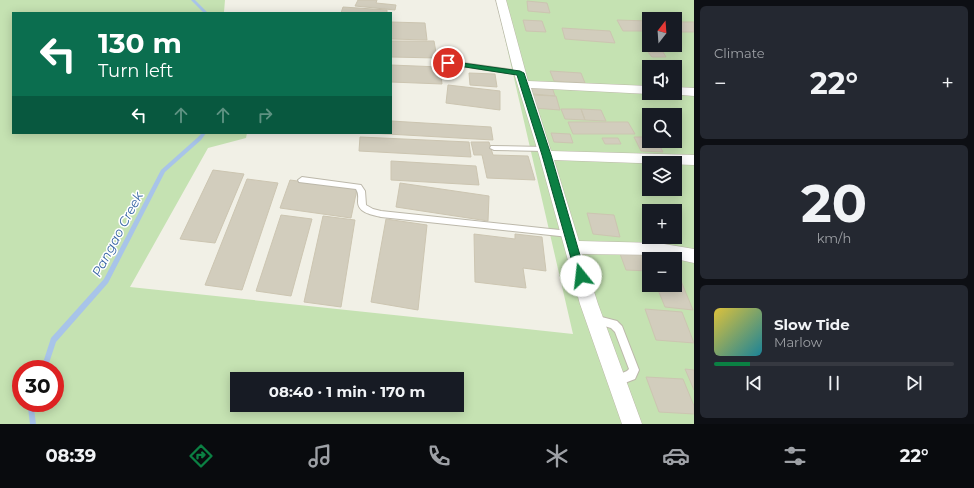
<!DOCTYPE html>
<meta charset="utf-8">
<style>
body{margin:0;font-family:Montserrat,sans-serif;background:#242831;color:#f1f3f6;height:100vh;display:flex;flex-direction:column;font-size:15px;white-space:nowrap}
*{box-sizing:border-box;margin:0}
p{font-size:13px;color:#9ea1a6}
.icon{flex:none;width:22px;height:22px;fill:none;stroke:currentColor;stroke-width:2;stroke-linecap:round;stroke-linejoin:round}
.map{position:relative;flex:1;overflow:hidden}
.drawer{display:flex;flex-direction:column;gap:6px;padding:6px;background:#0d0f14;width:280px}
.drawer>*{flex:none}
.guide{position:absolute;left:12px;top:12px;width:380px;height:122px;border-radius:0px;box-shadow:0 2px 10px #0003;background:#0b6e4f;color:#fff;overflow:hidden}
.needle{width:26px;rotate:17deg}
.controls{position:absolute;left:642px;top:12px;display:grid;gap:8px}
.controls a{display:grid;place-items:center;width:40px;height:40px;border-radius:0px;background:#171b24;box-shadow:0 2px 10px #0003;font-size:20px}
.speed{position:absolute;left:12px;top:360px;display:flex;gap:8px;font-size:20px;font-weight:700;text-align:center}
.speed>*{display:grid;place-content:center;width:52px;height:52px;border-radius:50%;background:#171b24;box-shadow:0 2px 10px #0003;line-height:1}
.speed .limit{border:6px solid #d22;background:#fff;color:#111}
.pin{position:absolute;display:grid;place-items:center;width:34px;height:34px;color:#fff;margin:-17px;border:2px solid #fff;border-radius:50%;box-shadow:0 1px 4px #0007}
.me{position:absolute;width:44px;margin:-22px;rotate:344deg;stroke-linejoin:round;filter:drop-shadow(0 0 3px #0008)}
.turn{display:flex;align-items:center;gap:14px;height:84px;padding:0 20px;font-size:18px}
.turn .icon{width:52px;height:52px;stroke-width:2.5}
.turn b{display:block;font-size:28px;line-height:34px}
.lanes{display:flex;align-items:center;height:38px;padding:0 20px;background:#0003;justify-content:center;gap:20px;direction:ltr}
.lanes .off{opacity:.35}
.big{font-size:30px;font-weight:700;line-height:1.1}
.drawer .widget{flex:1;display:flex;flex-direction:column;justify-content:center;gap:6px;min-width:0;padding:0 14px;border-radius:6px;background:#242831}
.drawer .dial{align-items:center;gap:0}
.dial b{font-size:52px;line-height:1}
.song{display:flex;align-items:center;gap:12px}
.cover{width:48px;height:48px;border-radius:6px;background:linear-gradient(135deg,hsl(50 70% 55%),hsl(190 70% 35%))}
.played{height:4px;border-radius:2px;background:linear-gradient(90deg,#0b8043 15%,#363941 15%)}
.keys{display:flex;justify-content:space-around;direction:ltr}
.heat{display:flex;justify-content:space-between;align-items:center;font-size:22px;direction:ltr}
.trip{position:absolute;left:230px;top:372px;width:234px;height:40px;border-radius:0px;background:#171b24;box-shadow:0 2px 10px #0003;font-weight:700;line-height:40px;text-align:center}
.dock{display:flex;height:64px;justify-content:space-around;align-items:center;background:#090b0e;color:#9ea1a6}
.dock .icon{width:28px;height:28px}
.dock .active{color:#0b8043}
.dock b{font-size:18px;color:#f1f3f6}
main{display:flex;flex:1;min-height:0}
.map>svg:first-child{display:block}
.green{fill:#c5e2b2;fill-rule:evenodd}
.lines{fill:none;stroke-linecap:round;stroke-linejoin:round}
.stream{fill:#a8c4e9;fill-rule:evenodd}
.building{fill:#d2cdbd;stroke:#ccc5b1}
.service-casing{stroke:#bcb8aa;stroke-width:2}
.minor-casing{stroke:#bcb8aa;stroke-width:1}
.service{fill:#fff;fill-rule:evenodd}
.minor{fill:#fff;fill-rule:evenodd}
.route{fill:#0b8043;stroke:#07532c}
.labels{text-anchor:middle;dominant-baseline:central;stroke-width:3;stroke-linejoin:round;paint-order:stroke}
.water-label{font-size:13px;font-style:italic;fill:#3a67a5;stroke:#fff}
</style>
<main>
<div class="map">
<svg width="694" height="424" viewBox="0 0 694 424">
<rect width="100%" height="100%" fill="#f1f0e6"/>
<path class="green" d="M0,0H225L224,12L225,13H13V133H247L246,138L208,148L130,287L573,334L496,0H694V424H0ZM649,19H675V45H649ZM649,67H675V93H649ZM649,115H675V141H649ZM649,163H675V189H649ZM649,211H675V237H649ZM649,259H675V285H649ZM21,369H55V403H21ZM237,379H457V405H237Z"/>
<g class="lines">
<path class="stream" d="M191,0H195L208,13H204Z
M202,133H206L201,140L165,172L108,283L56,342L47,369H41L51,338L104,279L161,170L197,138Z
M30,403H36L34,408L36,424H30L28,408Z"/>
</g>
<path class="building" d="M358,0H377L376,3L396,5L395,10L355,6Z
M527,1L547,3L550,13L528,11Z
M343,7L387,10V13H341Z
M523,20L542,21L546,32L526,31Z
M617,20L649,21V31H623Z
M391,22L425,23L427,40L391,39Z
M675,22H694V32H675Z
M562,28L610,31L615,43L565,39Z
M391,41H434L437,58L391,57Z
M648,52H663L666,57H652Z
M391,65L440,67L442,84L391,82Z
M550,71L581,73L585,83L554,81Z
M469,73L495,74L497,87L470,85Z
M448,85L500,91V110L446,103Z
M531,85L552,87L555,96L533,94Z
M531,95L556,96L560,110L534,108Z
M561,109H581L585,120L565,119Z
M581,109L601,110L606,121L585,120Z
M391,121L491,127L493,140L370,133H391Z
M568,122H628L635,134H573Z
M551,133L570,134L573,143L554,142Z
M360,137L469,142L471,157L359,151Z
M634,137H649V141H657L663,152L641,151Z
M602,138H618L621,144H605Z
M471,142H489L493,155L528,156L535,180L487,178L482,155H474Z
M391,161L476,166L479,185L391,180Z
M213,170L244,174L215,243L180,239Z
M247,179L278,183L242,290L205,285Z
M290,180L357,189L351,218L280,208Z
M400,183L489,196L488,221L396,207Z
M587,213L614,215L620,237L593,234Z
M281,215L312,219L291,296L256,291Z
M323,216L355,220L341,307L304,302Z
M386,219L427,225L418,310L371,302Z
M474,234L515,239V234L542,237L546,271L523,268L526,288L475,282Z
M619,251L659,252L662,259H649V271L626,270Z
M675,276H679L693,310L665,307L656,285H675Z
M645,309L682,312L694,343L656,340Z
M685,369L694,370V390Z
M646,377L683,379L694,406V414L659,412Z"/>
<g class="lines">
<g class="service-casing">
<path id="service" d="M449,61L520,71L523,73L520,75L447,64V62Z
M491,146L544,147L548,149L544,151L494,150L490,148Z
M302,177L361,185L365,191L366,205L373,209L381,211L569,231L572,232L573,234L572,236L569,237L381,217C373,215 358,213 358,202C358,197 359,194 356,189L299,182L298,180Z
M594,315L617,321L622,326L639,370L635,379L617,386L613,385L612,381L613,377L627,371L629,369L615,332L611,328L591,322L589,319L591,316Z"/>
</g>
<g class="minor-casing">
<path id="minor" d="M496,0H506L528,81L649,86V93H651L649,94L531,88L551,151L694,155V165L554,160L579,241L658,243L694,249V263L658,255L582,254L598,304L642,424H622L580,304L539,155L514,73Z
M675,87L694,88V96L671,94L675,93Z"/>
</g>
<use href="#service" class="service"/>
<use href="#minor" class="minor"/>
</g>
<path class="route" d="M448,61L520,71L524,73L551,155L586,276L584,279L581,280L576,276L542,155L517,75L446,64V62Z"/>
<g class="labels">
<g class="water-label">
<text transform="translate(117 234) rotate(-62)">Pangao Creek</text>
</g>
</g>
</svg>
<div class="controls">
<a><svg class="needle" viewBox="-14 -14 28 28"><path d="M0-13l5 13h-10z" fill="#e53935"/><path d="M0 13l5-13h-10z" fill="#9ea1a6"/></svg></a>
<a><svg class="icon" aria-label="sound" viewBox="0 0 24 24"><path d="M4 9h4l5-4v14l-5-4H4zM17 9q2 3 0 6"/></svg></a>
<a><svg class="icon" aria-label="search" viewBox="0 0 24 24"><circle cx="10" cy="10" r="6"/><path d="M15 15l6 6"/></svg></a>
<a><svg class="icon" aria-label="layers" viewBox="0 0 24 24"><path d="M12 4l9 5-9 5-9-5zM3 14l9 5 9-5"/></svg></a>
<a>+</a>
<a>−</a>
</div>
<div class="speed"><div class="limit">30</div></div>
<div class="pin" style="left:448px;top:63px;background:#d93025"><svg class="icon" aria-label="arrive" viewBox="0 0 24 24"><path d="M6 21V4h12l-3 4 3 4H6"/></svg></div>
<svg class="me" style="left:581px;top:276px" viewBox="-20 -20 40 40"><circle r="19" fill="#fff"/><path d="M0-13L10 11 0 6-10 11z" fill="#0b8043"/></svg>
<div class="trip">08:40 · 1 min · 170 m</div>
<div class="guide">
<div class="turn"><svg class="icon" aria-label="left" viewBox="0 0 24 24"><path d="M17 20v-9H6M10 6l-5 5 5 5"/></svg><div><b>130 m</b>Turn left</div></div>
<div class="lanes"><svg class="icon" aria-label="left" viewBox="0 0 24 24"><path d="M17 20v-9H6M10 6l-5 5 5 5"/></svg><svg class="icon off" aria-label="ahead" viewBox="0 0 24 24"><path d="M12 20V5M6 11l6-6 6 6"/></svg><svg class="icon off" aria-label="ahead" viewBox="0 0 24 24"><path d="M12 20V5M6 11l6-6 6 6"/></svg><svg class="icon off" aria-label="right" viewBox="0 0 24 24"><path d="M7 20v-9h11M14 6l5 5-5 5"/></svg></div>
</div>
</div>
<section class="drawer">
<div class="widget"><p>Climate</p>
<div class="heat"><a>−</a><b class="big">22°</b><a>+</a></div>
</div>
<div class="widget dial"><b>20</b><p>km/h</p></div>
<div class="widget">
<div class="song"><i class="cover"></i><div><b>Slow Tide</b><p>Marlow</p></div></div>
<div class="played"></div>
<div class="keys"><svg class="icon" aria-label="previous" viewBox="0 0 24 24"><path d="M18 5L8 12l10 7zM5 5v14"/></svg><svg class="icon" aria-label="pause" viewBox="0 0 24 24"><path d="M8 5v14M16 5v14"/></svg><svg class="icon" aria-label="next" viewBox="0 0 24 24"><path d="M6 5l10 7-10 7zM19 5v14"/></svg></div>
</div>
</section>
</main>
<nav class="dock">
<b>08:39</b>
<svg class="icon active" aria-label="directions" viewBox="0 0 24 24"><path d="M12 3l9 9-9 9-9-9zM9 14v-3h6M13 9l2 2-2 2"/></svg>
<svg class="icon" aria-label="music" viewBox="0 0 24 24"><path d="M9 18V5l10-2v13"/><circle cx="6" cy="18" r="3"/><circle cx="16" cy="16" r="3"/></svg>
<svg class="icon" aria-label="phone" viewBox="0 0 24 24"><path d="M5 4h4l2 5-3 2q2 4 5 5l2-3 5 2v4C11 20 4 13 5 4z"/></svg>
<svg class="icon" aria-label="climate" viewBox="0 0 24 24"><path d="M12 3v18M4 7l16 10M4 17L20 7"/></svg>
<svg class="icon" aria-label="car" viewBox="0 0 24 24"><path d="M5 17H2v-5l4-1 3-4h7l3 4 3 1v5h-3M9 17h6M6 11h13"/><circle cx="7" cy="17" r="2"/><circle cx="17" cy="17" r="2"/></svg>
<svg class="icon" aria-label="filters" viewBox="0 0 24 24"><path d="M4 7h16M4 17h16"/><circle cx="9" cy="7" r="2"/><circle cx="15" cy="17" r="2"/></svg>
<b>22°</b>
</nav>
